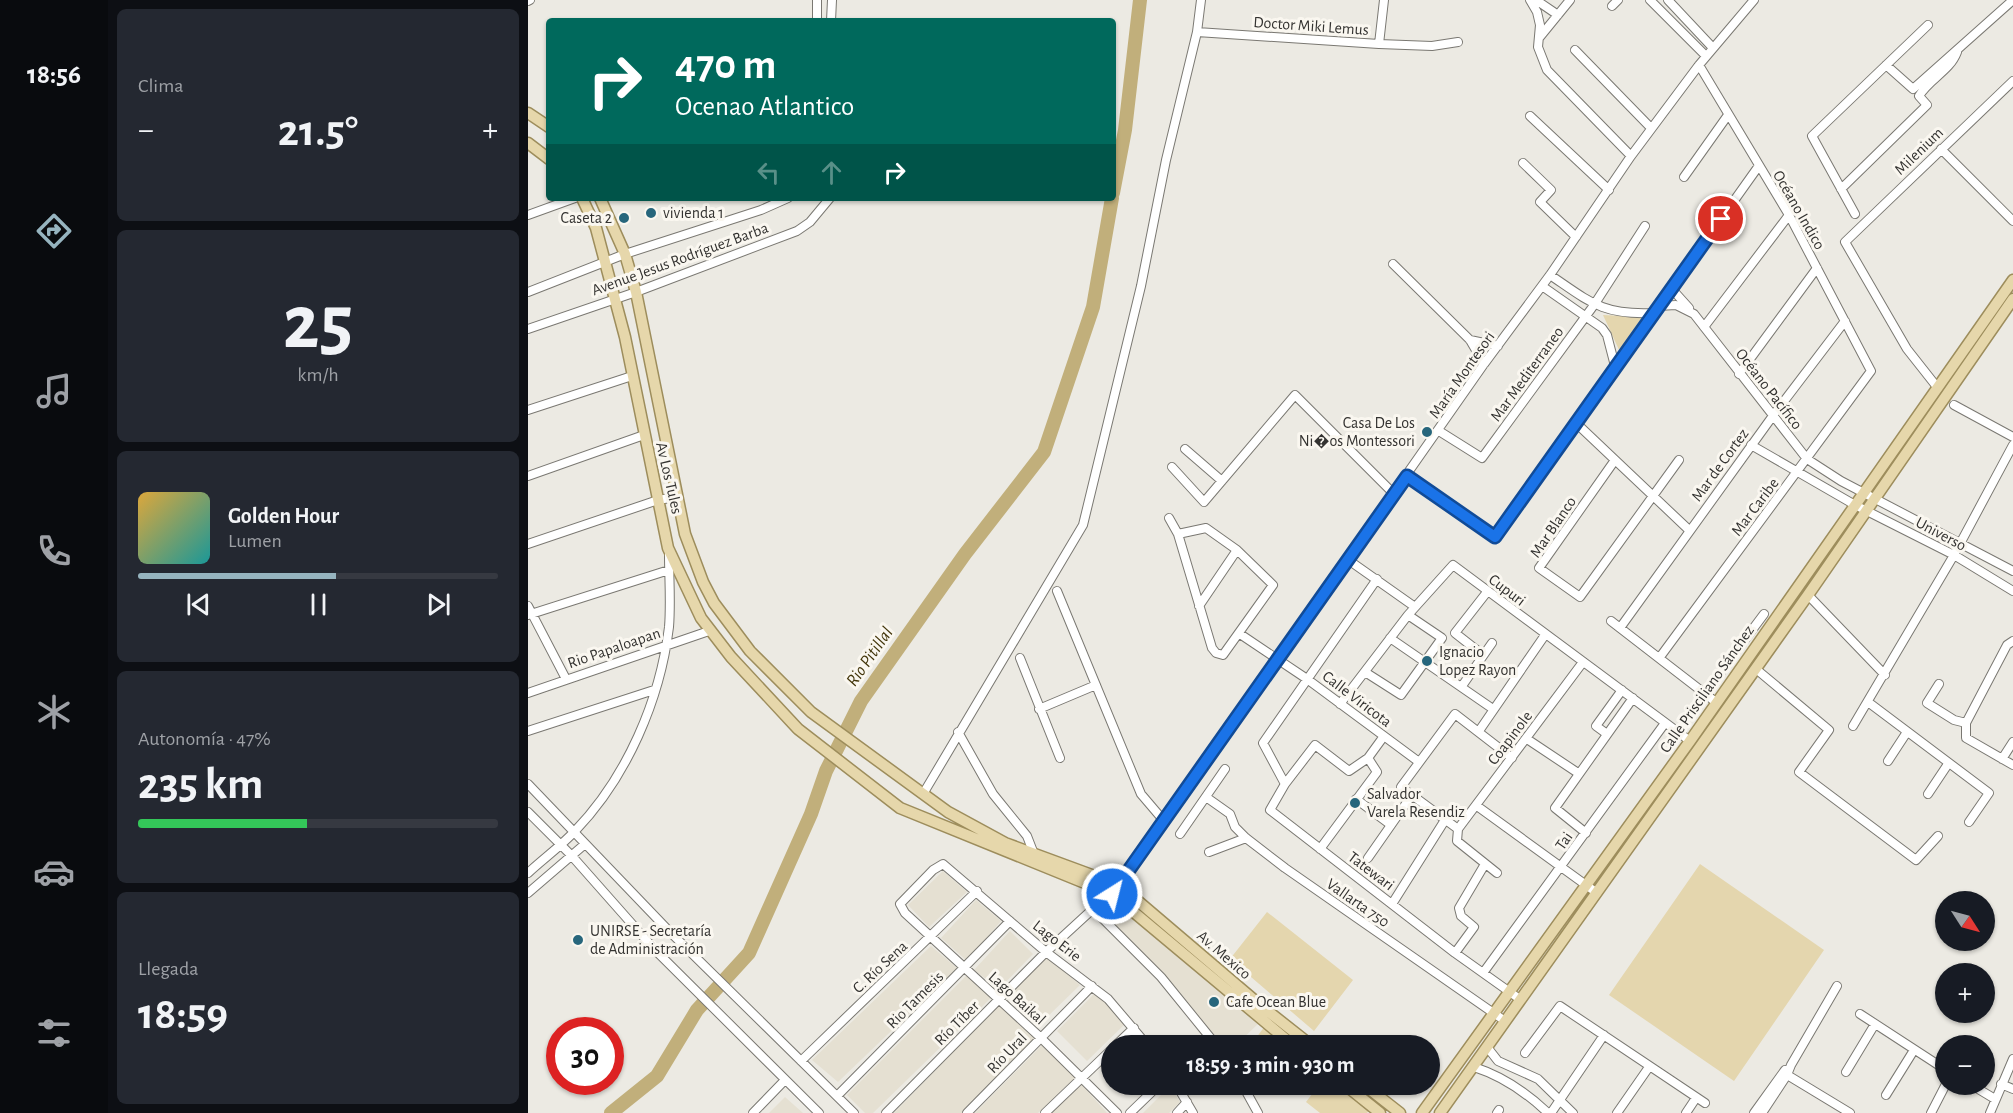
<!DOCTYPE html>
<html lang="es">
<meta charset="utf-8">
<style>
body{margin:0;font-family:"Alegreya Sans",sans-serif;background:#242831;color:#f1f3f6;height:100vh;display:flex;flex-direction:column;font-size:22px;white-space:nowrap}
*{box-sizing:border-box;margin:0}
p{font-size:20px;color:#9ea1a6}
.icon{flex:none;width:33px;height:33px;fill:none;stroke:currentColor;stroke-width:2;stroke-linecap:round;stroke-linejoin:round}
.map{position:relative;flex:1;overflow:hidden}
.side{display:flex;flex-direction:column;gap:9px;padding:9px;background:#0d0f14;width:420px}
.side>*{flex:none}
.banner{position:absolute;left:18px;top:18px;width:570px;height:183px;border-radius:6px;box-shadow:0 2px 4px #0004;background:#00695c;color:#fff;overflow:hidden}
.needle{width:39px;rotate:126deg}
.tools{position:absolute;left:1407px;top:891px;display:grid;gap:12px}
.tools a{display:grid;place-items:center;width:60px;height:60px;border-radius:50%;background:#171b24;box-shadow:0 2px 4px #0004;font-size:30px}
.speed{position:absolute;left:18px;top:1017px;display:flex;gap:12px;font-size:30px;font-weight:700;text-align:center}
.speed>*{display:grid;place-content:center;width:78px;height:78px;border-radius:50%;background:#171b24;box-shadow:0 2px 4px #0004;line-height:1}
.speed .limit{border:9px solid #d22;background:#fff;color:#111}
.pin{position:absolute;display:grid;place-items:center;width:51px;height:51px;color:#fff;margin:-26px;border:3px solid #fff;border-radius:50%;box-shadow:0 2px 6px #0007}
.me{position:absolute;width:66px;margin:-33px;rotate:36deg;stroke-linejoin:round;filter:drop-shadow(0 0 4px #0008)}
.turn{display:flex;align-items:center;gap:21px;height:126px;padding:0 30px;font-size:27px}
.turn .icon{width:78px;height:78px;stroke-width:2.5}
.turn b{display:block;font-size:42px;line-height:51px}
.lanes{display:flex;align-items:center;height:57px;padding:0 30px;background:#0003;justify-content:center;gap:30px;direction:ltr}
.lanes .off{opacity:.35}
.big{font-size:45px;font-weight:700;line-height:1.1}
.side .widget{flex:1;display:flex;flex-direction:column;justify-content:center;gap:9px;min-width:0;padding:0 21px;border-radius:9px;background:#242831}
.side .dial{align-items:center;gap:0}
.dial b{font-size:78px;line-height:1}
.song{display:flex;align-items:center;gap:18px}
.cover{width:72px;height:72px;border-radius:9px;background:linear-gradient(135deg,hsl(40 70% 55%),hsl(180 70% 35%))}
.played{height:6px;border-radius:3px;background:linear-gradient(90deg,#96b4bf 55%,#363941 55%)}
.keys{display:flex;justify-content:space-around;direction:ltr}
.heat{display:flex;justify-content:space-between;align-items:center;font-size:33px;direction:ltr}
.charge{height:9px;border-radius:4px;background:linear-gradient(90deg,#34c759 47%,#363941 0)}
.trip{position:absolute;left:573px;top:1035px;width:339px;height:60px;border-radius:30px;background:#171b24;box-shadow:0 2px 4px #0004;font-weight:700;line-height:60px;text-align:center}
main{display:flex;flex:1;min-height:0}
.tab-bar{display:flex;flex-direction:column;width:108px;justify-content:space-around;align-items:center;background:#090b0e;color:#9ea1a6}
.tab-bar .icon{width:42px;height:42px}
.tab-bar .active{color:#96b4bf}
.tab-bar b{font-size:27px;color:#f1f3f6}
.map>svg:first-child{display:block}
.built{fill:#e5e0d2}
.green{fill:#e4d6ae}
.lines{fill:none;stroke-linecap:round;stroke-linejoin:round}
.river{stroke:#c1af7b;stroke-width:14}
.minor-casing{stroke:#7a7872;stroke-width:10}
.major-casing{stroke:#9d8d5c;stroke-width:13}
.minor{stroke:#fff;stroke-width:8}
.major{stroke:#e6d7ab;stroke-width:10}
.route-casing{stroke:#114b97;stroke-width:15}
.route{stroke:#1a73e8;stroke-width:10}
.poi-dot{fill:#27667c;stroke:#faf7f0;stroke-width:2}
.labels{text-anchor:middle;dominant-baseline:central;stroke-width:6;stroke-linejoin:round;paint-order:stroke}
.street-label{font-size:16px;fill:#343331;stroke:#faf7f0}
.poi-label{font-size:16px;fill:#343331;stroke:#faf7f0;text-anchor:start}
.water-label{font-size:18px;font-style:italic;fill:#43360b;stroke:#faf7f0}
</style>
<main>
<nav class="tab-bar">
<b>18:56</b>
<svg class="icon active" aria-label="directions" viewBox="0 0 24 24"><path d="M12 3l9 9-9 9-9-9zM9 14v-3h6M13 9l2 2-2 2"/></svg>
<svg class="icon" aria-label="music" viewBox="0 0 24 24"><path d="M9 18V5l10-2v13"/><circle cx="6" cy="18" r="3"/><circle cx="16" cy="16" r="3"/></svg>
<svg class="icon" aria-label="phone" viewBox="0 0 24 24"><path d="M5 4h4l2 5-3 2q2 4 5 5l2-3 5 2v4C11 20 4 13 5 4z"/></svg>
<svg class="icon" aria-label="climate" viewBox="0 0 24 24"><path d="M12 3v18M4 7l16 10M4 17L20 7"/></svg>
<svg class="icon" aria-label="car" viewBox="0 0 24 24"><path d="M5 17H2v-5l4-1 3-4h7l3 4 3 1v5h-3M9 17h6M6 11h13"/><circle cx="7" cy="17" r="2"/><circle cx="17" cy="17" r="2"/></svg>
<svg class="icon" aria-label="filters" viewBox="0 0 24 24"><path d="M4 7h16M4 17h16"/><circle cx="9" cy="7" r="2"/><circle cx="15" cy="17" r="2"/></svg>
</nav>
<section class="side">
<div class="widget"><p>Clima</p>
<div class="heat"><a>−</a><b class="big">21.5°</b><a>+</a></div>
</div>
<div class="widget dial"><b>25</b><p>km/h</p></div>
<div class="widget">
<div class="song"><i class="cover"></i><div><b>Golden Hour</b><p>Lumen</p></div></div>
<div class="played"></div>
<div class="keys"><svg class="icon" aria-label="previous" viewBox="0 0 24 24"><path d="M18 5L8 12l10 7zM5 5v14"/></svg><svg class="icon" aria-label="pause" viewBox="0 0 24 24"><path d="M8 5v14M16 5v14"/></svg><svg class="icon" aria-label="next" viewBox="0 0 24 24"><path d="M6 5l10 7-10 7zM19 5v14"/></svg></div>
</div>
<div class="widget"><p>Autonomía · 47%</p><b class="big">235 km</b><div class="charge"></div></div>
<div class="widget"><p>Llegada</p><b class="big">18:59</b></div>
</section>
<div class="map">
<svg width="1485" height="1113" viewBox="0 0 1485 1113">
<rect width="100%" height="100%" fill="#eceae3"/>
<path class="built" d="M415,871L439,892L401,927L380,905Z
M448,900L473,921L439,961L413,938Z
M584,903L731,1023L708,1045H695L573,914Z
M482,931L505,954L471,989L446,970Z
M403,946L429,968L310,1082L284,1060Z
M519,957L552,985L513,1023L482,993Z
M439,975L463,998L345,1113H337L319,1095Z
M568,992L597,1024L559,1061L529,1031Z
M471,1005L507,1039L434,1113H366Z
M515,1044L547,1078L510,1113H447Z
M553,1084L579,1113H524Z
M642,1086L652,1102L641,1113H615Z
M257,1097L275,1113H241Z"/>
<path class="green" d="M1075,315L1116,317L1092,352Z
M1172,864L1296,950L1206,1081L1081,995Z
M739,912L825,980L786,1031L702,959Z
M737,1026L763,1046H722Z
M791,1085H814L844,1107L839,1113H792L778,1102Z"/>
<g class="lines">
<path class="river" d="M585,193L597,130L612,0
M83,1113L129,1076L169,1010L221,953L283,814L298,771L333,701L437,554L516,452L565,307L584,198"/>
<g class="minor-casing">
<path id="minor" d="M289,0V21
M1002,0L1009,12L1012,25L1010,47L1019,70L1103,156
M1008,0L1030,15
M1122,0L1178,56
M1140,0L1185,48
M0,1L2,0
M1084,6L1090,0
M303,21L304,0
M669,32L851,44L856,0
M1011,38L1042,0
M851,44L904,46L930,42
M1047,50L1123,128
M1358,65L1385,89L1485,0
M1002,116L1081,190
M1413,149L1485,221
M995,163L1023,190L1012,202L1048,237
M1156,177L1200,115
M1313,189L1399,105L1391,96C1401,79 1422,71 1429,52
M1327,214L1284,136L1400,25
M0,215L47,198
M865,264L942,340L956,364
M1022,275C1062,302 1074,315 1124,313
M1014,286L1074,328L1079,335L1087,366
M1143,288L1161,308
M0,292L97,254L233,210L260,198
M1130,306L1148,305L1166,314L1279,459L1313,481L1485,571
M1176,327L1261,215
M0,329L108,292L269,231L282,222L302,198
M942,340L970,346
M1211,374L1289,268
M1409,387L1379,349L1317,242L1485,81
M1426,405L1485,437
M0,410L104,376
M1047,422L1161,530
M911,431L954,458L1066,305L1117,226
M1223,445L1327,505L1426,555L1485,591
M657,449L694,481
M1087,460L1011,568L1052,597L1151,460
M644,467L676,502L767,395L866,494
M0,476L116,435
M879,476L967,537L1230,167
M641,518L650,534L684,648L688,653L695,655L745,585L709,550L678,528L650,534
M0,544L130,500L148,497
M819,559L887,607
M529,591L613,794L636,821
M1280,595L1357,675
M0,606L38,679
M671,606L709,550
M0,615L141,570
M1083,621L1189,703
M1092,628L1244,417L1317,321
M712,634L779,679L891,762
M862,638L965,709
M1485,641L1479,645L1438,723V738L1485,765
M955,655L927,633L959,592
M1132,657L1343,371L1261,215L1171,65
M492,658L532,758
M1228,669L1301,730L1271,772L1388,860L1410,836
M837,672L873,695L914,638L880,615
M1411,684L1399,703L1426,720L1438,723
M934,686L964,643
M0,693L181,631
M1177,693L1236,614
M1340,702L1461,793L1441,822
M812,704L880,615L925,565L1162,741
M511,709L568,685
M1325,726L1426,555L1485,445
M0,731L126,690
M951,731L1017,635
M430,732L465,794L499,836L506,854
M1079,734L1068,726L1094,690
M999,739L1050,773
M840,758L821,771L787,745L757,784L742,810L927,953L993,1000
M1474,759L1485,742
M1360,761L1379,732
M0,784L141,931L326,1113
M757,784L735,743L849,579
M395,794L555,525L613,286L638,160L669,32L673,0
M1400,794L1420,764
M678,797L702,814L707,827L718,838L757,868L977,1021
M828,799L863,825
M949,806L1069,893
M0,812L43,855L127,950L291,1113
M930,829L873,787L927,714L984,758
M930,829L1055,662
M930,829L929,841L969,873
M1058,833L1027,808L1105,698
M652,834L697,769
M792,849L849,772L840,758L856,736
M681,852L718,838
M840,858L884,795
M0,873C15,859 33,846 47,831C99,777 132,700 141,627C143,603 141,578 141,554
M0,893L57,844
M864,904L917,820
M565,909L633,977L689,1046
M927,953L946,927L933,916L931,908L957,864
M955,973L1137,723
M1332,1014L1418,1070
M587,1046L606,1028
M959,1047L970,1061L1010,1079L1045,1113
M997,1053L1032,1006L1177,1103
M273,1061L449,891
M946,1067C974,1076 999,1093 1020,1113
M1318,1072L1347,1024
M1256,1073L1322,1113
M648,1084L665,1113
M714,1084L730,1113
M1442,1084L1467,1099
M1473,1084L1485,1089
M1358,1095L1386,1050
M309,1096L482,921
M225,1113L257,1080
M358,1113L518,952L591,885L956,364L1022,275L1103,156L1171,65L1226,0
M439,1113L564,986
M517,1113L584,1049
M589,1113L513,1038L377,913L372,904L405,870L415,864L518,952L580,999L620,1046
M602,1113L632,1084
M649,1113L659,1102
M969,1113L971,1110
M1023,1113L1076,1035
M1089,1113L1121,1067
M1158,1113L1168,1098
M1226,1113L1257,1070
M1234,1113L1259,1075L1263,1065L1309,986
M1403,1113L1418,1084
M1462,1113L1485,1059"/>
</g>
<g class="major-casing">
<path id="major" d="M0,113L21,127
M0,143L21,159
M54,198L68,228L97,337L140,548L173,618L203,657L270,729L372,808L584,894L766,1046
M72,198L97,254L108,292L157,534L175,582L186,603L222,651L283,712L420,812L477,843L591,885L732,1005L784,1046
M816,1084L852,1113
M835,1084L872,1113
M894,1113L1162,741L1485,280
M912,1113L1280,595L1485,299"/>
</g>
<use href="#minor" class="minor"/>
<use href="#major" class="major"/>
</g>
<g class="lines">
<g class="route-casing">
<path id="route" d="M584,894L879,476L967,537L1193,219"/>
</g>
<use href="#route" class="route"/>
</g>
<g class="poi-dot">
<circle cx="123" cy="213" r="6"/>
<circle cx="96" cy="218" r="6"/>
<circle cx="899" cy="432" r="6"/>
<circle cx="899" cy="661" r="6"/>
<circle cx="827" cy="803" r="6"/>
<circle cx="50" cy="940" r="6"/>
<circle cx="686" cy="1002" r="6"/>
</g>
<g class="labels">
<g class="street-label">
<text transform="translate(783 26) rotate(4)">Doctor Miki Lemus</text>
<text transform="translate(1391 151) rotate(-44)">Milenium</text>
<text transform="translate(1271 210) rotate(60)">Océano Indico</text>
<text transform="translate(152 259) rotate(-20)">Avenue Jesus Rodríguez Barba</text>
<text transform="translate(999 374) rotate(-54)">Mar Mediterraneo</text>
<text transform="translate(934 375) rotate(-55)">María Montesori</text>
<text transform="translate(1241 389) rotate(52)">Océano Pacífico</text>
<text transform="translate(1192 465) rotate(-54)">Mar de Cortez</text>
<text transform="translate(141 478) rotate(77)">Av Los Tules</text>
<text transform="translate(1227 507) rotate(-53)">Mar Caribe</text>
<text transform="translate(1025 527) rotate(-56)">Mar Blanco</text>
<text transform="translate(1413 534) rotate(28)">Universo</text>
<text transform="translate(979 590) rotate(37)">Cupuri</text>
<text transform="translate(86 648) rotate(-19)">Rio Papaloapan</text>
<text transform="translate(1179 689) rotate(-55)">Calle Prisciliano Sánchez</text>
<text transform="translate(829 699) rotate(37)">Calle Viricota</text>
<text transform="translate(982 738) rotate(-53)">Coapinole</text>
<text transform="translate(1036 841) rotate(-55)">Tai</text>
<text transform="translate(843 871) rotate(37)">Tatewari</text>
<text transform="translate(830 903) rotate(35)">Vallarta 750</text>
<text transform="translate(529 941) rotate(38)">Lago Erie</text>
<text transform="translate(696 955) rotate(41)">Av. Mexico</text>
<text transform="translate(352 967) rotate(-43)">C. Río Sena</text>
<text transform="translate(489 998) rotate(42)">Lago Baikal</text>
<text transform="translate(387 1000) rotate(-45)">Rio Tamesis</text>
<text transform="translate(429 1023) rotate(-45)">Río Tíber</text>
<text transform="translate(479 1053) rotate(-46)">Río Ural</text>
</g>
<g class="poi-label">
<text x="135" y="213">vivienda 1</text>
<text x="84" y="218" text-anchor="end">Caseta 2</text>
<text x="887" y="423" text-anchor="end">Casa De Los<tspan x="887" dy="18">Ni�os Montessori</tspan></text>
<text x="911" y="652">Ignacio<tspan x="911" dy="18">Lopez Rayon</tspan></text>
<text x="839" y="794">Salvador<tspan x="839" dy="18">Varela Resendiz</tspan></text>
<text x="62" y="931">UNIRSE - Secretaría<tspan x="62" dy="18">de Administración</tspan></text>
<text x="698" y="1002">Cafe Ocean Blue</text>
</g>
<g class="water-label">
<text transform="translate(342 657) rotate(-55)">Rio Pitillal</text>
</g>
</g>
</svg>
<div class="tools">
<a><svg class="needle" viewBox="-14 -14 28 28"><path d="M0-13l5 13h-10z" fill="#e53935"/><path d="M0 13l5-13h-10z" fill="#9ea1a6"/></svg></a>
<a>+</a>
<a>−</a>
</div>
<div class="speed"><div class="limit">30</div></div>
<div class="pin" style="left:1193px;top:219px;background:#d93025"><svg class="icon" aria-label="arrive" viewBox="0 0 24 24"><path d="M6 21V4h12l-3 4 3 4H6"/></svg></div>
<svg class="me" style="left:584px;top:894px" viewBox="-20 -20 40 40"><circle r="17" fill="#1a73e8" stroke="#fff" stroke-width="3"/><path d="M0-11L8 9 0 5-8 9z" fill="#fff"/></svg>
<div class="trip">18:59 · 3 min · 930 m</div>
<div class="banner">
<div class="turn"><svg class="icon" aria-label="right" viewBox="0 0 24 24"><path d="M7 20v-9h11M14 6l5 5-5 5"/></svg><div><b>470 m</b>Ocenao Atlantico</div></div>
<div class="lanes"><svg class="icon off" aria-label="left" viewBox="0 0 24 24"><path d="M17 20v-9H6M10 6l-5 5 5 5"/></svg><svg class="icon off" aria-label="ahead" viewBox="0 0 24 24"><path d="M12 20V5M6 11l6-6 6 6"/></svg><svg class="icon" aria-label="right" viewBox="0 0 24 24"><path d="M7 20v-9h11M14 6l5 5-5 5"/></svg></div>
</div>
</div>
</main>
